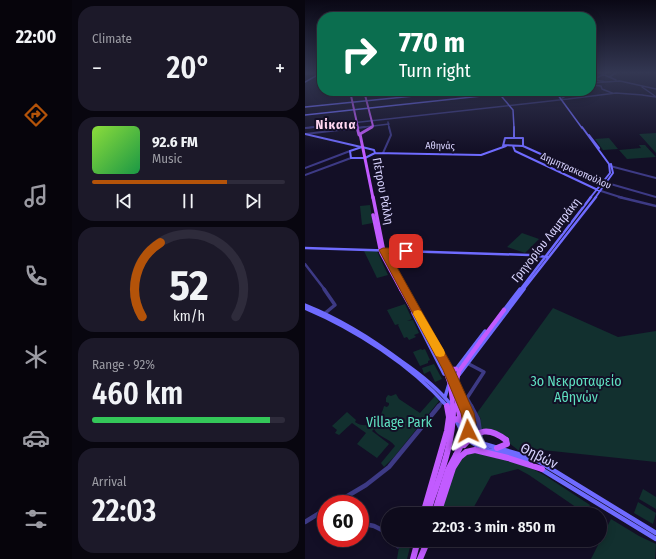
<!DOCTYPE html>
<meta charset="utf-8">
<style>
body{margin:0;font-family:"Fira Sans Condensed",sans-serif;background:#1c1929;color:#f1f3f6;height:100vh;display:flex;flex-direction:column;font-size:15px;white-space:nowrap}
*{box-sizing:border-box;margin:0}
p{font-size:13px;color:#9b9ba3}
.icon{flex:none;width:22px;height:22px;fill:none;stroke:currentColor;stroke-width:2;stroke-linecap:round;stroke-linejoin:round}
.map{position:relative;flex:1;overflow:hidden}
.details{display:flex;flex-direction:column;gap:6px;padding:6px;background:#08060f;width:233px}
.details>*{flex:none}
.banner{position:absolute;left:12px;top:12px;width:279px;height:84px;border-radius:16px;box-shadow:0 2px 10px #0003,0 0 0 1px #2e2b3b;background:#0b6e4f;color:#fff;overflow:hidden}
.speed{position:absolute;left:12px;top:495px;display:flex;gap:8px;font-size:20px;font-weight:700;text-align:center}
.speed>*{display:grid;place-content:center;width:52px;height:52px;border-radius:50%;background:#0e0b1c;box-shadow:0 2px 10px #0003,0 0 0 1px #2e2b3b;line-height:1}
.speed .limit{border:6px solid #d22;background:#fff;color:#111}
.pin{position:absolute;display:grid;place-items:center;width:34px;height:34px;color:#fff;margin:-17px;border-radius:8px;box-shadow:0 2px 6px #0006}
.me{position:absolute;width:44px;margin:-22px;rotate:357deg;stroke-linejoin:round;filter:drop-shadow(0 0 3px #0008)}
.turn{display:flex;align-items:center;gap:14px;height:84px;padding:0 16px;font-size:18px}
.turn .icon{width:52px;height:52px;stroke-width:2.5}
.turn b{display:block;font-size:28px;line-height:34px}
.big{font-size:30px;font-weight:600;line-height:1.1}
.details .tile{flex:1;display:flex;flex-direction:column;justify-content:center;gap:6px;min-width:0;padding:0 14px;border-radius:16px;background:#1c1929}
.details .dial{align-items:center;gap:0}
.dial svg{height:104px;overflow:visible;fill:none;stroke:#2e2b3b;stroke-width:7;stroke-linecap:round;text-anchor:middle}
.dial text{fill:#f1f3f6;stroke:none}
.song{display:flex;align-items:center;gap:12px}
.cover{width:48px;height:48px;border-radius:6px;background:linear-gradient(135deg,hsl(90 70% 55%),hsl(140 70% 35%))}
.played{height:4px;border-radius:2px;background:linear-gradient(90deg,#b45309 70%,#2e2b3b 70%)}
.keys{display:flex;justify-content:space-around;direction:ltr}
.heat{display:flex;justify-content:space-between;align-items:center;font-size:22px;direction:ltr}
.charge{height:6px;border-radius:3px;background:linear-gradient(90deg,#34c759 92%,#2e2b3b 0)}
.trip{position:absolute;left:76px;top:507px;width:226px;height:40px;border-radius:20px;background:#0e0b1c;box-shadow:0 2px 10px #0003,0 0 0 1px #2e2b3b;font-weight:600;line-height:40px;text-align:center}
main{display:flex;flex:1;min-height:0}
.menu{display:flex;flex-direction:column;width:72px;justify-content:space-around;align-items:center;background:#06040b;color:#9b9ba3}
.menu .icon{width:28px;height:28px}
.menu .on{color:#b45309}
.menu b{font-size:18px;color:#f1f3f6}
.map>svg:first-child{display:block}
.green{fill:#12302f}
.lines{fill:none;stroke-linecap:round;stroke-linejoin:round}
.tertiary-far4{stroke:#3d3a85;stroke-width:1.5}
.tertiary-far3{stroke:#3d3a85;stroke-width:2}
.tertiary-far2{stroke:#3d3a85;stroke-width:2.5}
.tertiary-far1{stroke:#3d3a85;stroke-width:3.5}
.tertiary{stroke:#3d3a85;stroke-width:4.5}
.secondary-far4{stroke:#6f6bff;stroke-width:1.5}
.secondary-far3{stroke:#6f6bff;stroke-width:2}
.secondary-far2{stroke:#6f6bff;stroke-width:2.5}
.secondary-far1{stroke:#6f6bff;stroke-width:3.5}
.secondary{stroke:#6f6bff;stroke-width:4.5}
.primary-far4{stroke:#c25bff;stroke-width:2}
.primary-far3{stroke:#c25bff;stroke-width:3}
.primary-far2{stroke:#c25bff;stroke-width:3.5}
.primary-far1{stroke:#c25bff;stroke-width:4.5}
.primary{stroke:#c25bff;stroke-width:6}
.primary-bridge-far1{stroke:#c25bff;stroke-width:4.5}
.primary-bridge{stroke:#c25bff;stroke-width:6}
.route{fill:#b45309;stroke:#753606}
.slow{fill:#f59e0b}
.labels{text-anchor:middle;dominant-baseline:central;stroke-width:4;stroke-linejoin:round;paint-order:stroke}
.far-street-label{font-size:10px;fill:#d9d4ff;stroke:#130f26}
.street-label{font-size:12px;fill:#d9d4ff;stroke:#130f26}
.far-district-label{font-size:13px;font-weight:bold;letter-spacing:1px;fill:#ffd6f0;stroke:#130f26}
.near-park-label{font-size:14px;fill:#5fe0c0;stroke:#130f26}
.near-street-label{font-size:14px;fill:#d9d4ff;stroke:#130f26}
</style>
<main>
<nav class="menu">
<b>22:00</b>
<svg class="icon on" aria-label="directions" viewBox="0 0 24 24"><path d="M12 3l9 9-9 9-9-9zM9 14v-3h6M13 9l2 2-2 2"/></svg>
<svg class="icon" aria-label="music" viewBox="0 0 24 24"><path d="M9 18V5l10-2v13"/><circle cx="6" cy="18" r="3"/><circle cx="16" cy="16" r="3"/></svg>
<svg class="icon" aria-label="phone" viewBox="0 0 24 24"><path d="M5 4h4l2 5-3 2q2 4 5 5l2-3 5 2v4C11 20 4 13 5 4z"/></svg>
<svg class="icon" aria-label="climate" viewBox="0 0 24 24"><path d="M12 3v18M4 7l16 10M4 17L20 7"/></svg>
<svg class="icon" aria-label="car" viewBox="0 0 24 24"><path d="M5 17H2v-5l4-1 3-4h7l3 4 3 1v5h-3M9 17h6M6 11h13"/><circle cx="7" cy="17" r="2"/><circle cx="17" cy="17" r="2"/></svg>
<svg class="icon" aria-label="filters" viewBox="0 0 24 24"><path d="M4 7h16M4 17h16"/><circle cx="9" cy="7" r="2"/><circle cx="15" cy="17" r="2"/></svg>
</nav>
<section class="details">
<div class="tile"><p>Climate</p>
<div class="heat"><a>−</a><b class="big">20°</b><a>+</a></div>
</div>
<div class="tile">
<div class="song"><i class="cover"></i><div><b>92.6 FM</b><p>Music</p></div></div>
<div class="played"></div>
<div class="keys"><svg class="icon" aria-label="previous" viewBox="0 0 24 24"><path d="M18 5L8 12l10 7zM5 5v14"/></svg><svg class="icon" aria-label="pause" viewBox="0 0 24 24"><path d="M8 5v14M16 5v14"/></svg><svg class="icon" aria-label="next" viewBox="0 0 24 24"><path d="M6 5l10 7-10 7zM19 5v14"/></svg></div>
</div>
<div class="tile dial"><svg viewBox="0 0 100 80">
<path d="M14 69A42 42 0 1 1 86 69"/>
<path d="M14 69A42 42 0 0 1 28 12" stroke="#b45309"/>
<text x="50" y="56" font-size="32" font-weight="700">52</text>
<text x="50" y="72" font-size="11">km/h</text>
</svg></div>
<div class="tile"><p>Range · 92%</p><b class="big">460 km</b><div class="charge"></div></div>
<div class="tile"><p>Arrival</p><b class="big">22:03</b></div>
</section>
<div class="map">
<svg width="351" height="559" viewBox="0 0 351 559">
<rect width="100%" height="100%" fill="#130f26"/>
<path class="green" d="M351,133V153L334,134Z
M304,138L313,149L298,150L290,139Z
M334,145H340L351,157L322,159L314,150L336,148Z
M65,205L68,223L57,225L55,206Z
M217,233L234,239L220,253L202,247Z
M59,251H72L83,275L72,278Z
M100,304L107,319L102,321L108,320L114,333L109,335L111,337L104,340L102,337L99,338L93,325L94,324L90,325L82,310Z
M248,308L313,337L351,331V462L228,449L213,450L204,443L203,441L176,430L175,420L176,419L172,413Z
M116,349L117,350L120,349L125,360L123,361V363L115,366L108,352Z
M129,364L137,379L130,382L125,371L119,374L117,368Z
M91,394L94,399L115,413L130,396L134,401L89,457L79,467L76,463L90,446C84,438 73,437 69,429L67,431L84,444L72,458L52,444L61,433L47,423L34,435L30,433L32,430L27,426L42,412L51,420L50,422C63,431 76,420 79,406L82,407L84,405V403L81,402V398L83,395L86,396Z
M167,452L220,465L239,475L285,505L281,514L224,475L213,469L186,476L165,514H135L147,475L156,458Z
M338,489L351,497V509L334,499Z
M333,502L351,513L348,524L329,513Z
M306,519L334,536L351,544L350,559H286Z
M97,545H101L105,547L102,559H92L94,547Z"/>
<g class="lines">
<path class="tertiary-far4" d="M295,73L311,80
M0,74H13
M304,77L311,73
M286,79L301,82
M286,81L301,73
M286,83L315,81L351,89
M287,85L296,86L297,89L307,93
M337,87L350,96
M337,95L351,97
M257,98L269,91
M263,99L311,93L338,95
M83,122L84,128
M1,128L263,99
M52,128L84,124"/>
<path class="tertiary-far3" d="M0,128L10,127
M0,134L60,127
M78,153L86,135L84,127
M305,166L351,178
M0,168L45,151
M0,175L46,158
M302,183L351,197
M296,191L318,198"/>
<path class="tertiary-far2" d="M314,197L351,206
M0,264L20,290"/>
<path class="tertiary-far1" d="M19,289L30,305
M19,314L30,305
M162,363L179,372L162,398L167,407
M133,407L138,401"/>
<path class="tertiary" d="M166,406L173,419L176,439L178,442
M29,504L61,485L84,467L134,406
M11,515L21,517
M0,522L21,509
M55,523L69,526L83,533
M93,546L98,542H107"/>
<path class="secondary-far4" d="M0,82L16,73
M192,91L208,110L209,128
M250,91L277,128
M0,107L158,91
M0,115L195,94"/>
<path class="secondary-far3" d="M209,127V137
M277,127L304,164L305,173L285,198
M0,134L56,147
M284,135L294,148
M198,146L200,138H218V146L199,145
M208,146L210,151L295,191
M218,146L300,183
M57,147L69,150L70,153L60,158H46L45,151Z
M70,153L176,155L201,146
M290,198L308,173L306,164"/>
<path class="secondary-far2" d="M0,248L224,255L242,257
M215,290L286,197
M218,290L291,197"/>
<path class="secondary-far1" d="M0,305C35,319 66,338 96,361C115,374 133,388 147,406
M0,308C50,329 106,365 142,406
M199,310L215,289
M108,313L139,374
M154,375L219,289
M146,378L151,369L180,331
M140,397L144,384"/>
<path class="secondary" d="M151,419L159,436
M156,421L163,432L170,439L179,444L230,459L351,533
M163,440C182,454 205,453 226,463
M236,469L351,539"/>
<path class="primary-far4" d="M45,91L53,128
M59,91L68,126L65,128"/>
<path class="primary-far3" d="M52,127L54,135
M67,127L55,134L68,198"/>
<path class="primary-far2" d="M68,197L79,252L100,290
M68,215L76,253L96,290"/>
<path class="primary-far1" d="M96,289L110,314
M99,289L152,387
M175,342L199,310
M143,369H151
M149,389L153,407"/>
<path class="primary" d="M146,420L153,419L156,421L153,406
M192,448L202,444L201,440
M118,514L142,431L144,417L142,406
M122,514L126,502
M129,514L143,470L151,455
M133,514L148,468L155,457L161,452L170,450L203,458L237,469
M108,559L113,540
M115,559L123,540"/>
<path class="primary-bridge-far1" d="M139,367L145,384L148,407
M153,389L160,407
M149,392L154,371L175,342"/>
<path class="primary-bridge" d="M159,445C173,429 184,427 201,440
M151,455C160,438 166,425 160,406
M126,502C137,471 149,440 148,406"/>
</g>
<linearGradient id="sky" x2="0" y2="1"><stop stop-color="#0a0815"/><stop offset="0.48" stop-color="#333752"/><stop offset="1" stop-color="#333752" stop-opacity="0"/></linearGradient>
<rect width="351" height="151" fill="url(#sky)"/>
<path class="route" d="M78,248H101L105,251L101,253H84L149,369L169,413L171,423L168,435L163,437L159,435L157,431L158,423L156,413L138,370L74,250Z"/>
<path class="slow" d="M113,310L116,311L139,350L140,353L139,356L135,357L131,356L108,314L109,311Z"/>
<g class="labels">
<g class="far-street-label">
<text transform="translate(135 146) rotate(1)">Αθηνάς</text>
<text transform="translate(271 171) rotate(24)">Δημητρακοπούλου</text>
</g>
<g class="street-label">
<text transform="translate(78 191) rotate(79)">Πέτρου Ράλλη</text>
<text transform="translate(241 240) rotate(-52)">Γρηγορίου Λαμπράκη</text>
</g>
<g class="far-district-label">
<text x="31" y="124">Νίκαια</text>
</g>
<g class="near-park-label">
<text x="271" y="381">3ο Νεκροταφείο<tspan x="271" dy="16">Αθηνών</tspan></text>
<text x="94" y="422">Village Park</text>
</g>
<g class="near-street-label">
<text transform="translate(234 456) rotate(27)">Θηβών</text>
</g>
</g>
</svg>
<div class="speed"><div class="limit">60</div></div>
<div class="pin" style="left:101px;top:251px;background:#d93025"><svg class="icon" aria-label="arrive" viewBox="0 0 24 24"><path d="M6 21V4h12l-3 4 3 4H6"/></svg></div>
<svg class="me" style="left:163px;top:431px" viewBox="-20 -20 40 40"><path d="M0-17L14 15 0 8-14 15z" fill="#b45309" stroke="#fff" stroke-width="4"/></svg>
<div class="trip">22:03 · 3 min · 850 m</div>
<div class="banner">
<div class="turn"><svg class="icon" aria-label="right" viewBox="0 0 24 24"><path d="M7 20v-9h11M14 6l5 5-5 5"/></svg><div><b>770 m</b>Turn right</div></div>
</div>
</div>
</main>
